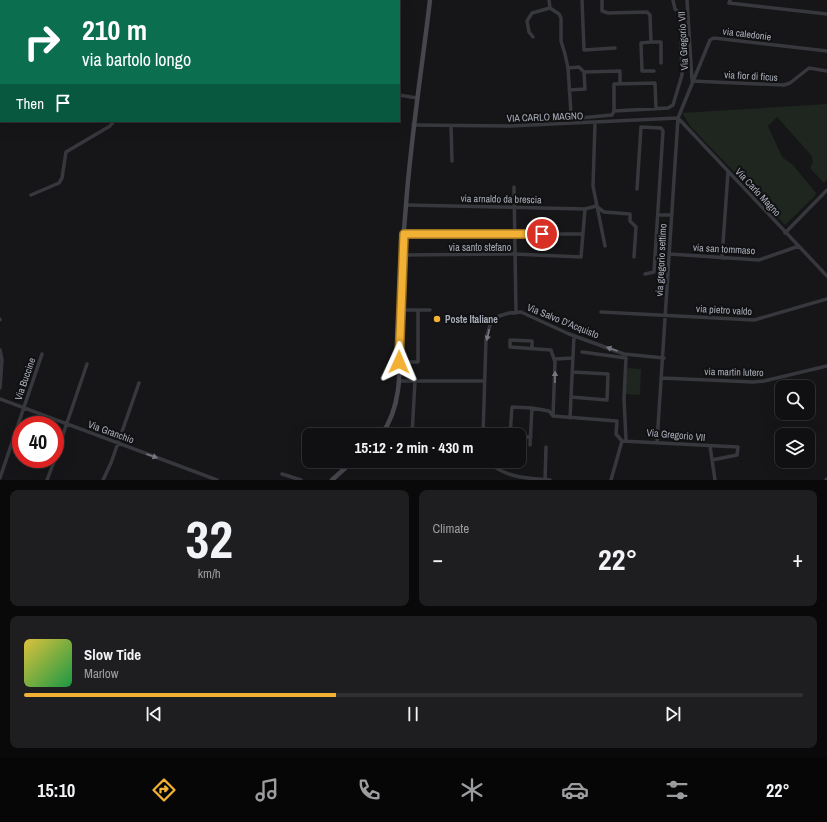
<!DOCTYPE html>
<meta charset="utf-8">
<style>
body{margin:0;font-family:"Archivo Narrow",sans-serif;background:#1e1e20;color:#f1f3f6;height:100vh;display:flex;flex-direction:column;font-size:15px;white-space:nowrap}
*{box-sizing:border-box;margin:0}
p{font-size:13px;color:#9c9d9f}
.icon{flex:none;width:22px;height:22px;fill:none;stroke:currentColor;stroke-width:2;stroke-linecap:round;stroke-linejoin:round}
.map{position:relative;height:480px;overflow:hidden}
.panel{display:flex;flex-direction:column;gap:10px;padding:10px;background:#09090a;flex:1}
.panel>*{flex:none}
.banner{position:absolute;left:0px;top:0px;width:400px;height:122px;box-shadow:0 4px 16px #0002,0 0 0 1px #303032;background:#0b6e4f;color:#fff;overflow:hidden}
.tools{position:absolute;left:775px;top:380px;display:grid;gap:8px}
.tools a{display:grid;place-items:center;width:40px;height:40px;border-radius:8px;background:#101012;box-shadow:0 4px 16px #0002,0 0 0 1px #303032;font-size:20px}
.speed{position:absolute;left:12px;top:416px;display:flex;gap:8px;font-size:20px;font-weight:700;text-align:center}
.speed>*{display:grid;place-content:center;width:52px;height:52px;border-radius:50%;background:#101012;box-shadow:0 4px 16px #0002,0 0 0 1px #303032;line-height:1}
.speed .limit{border:6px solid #d22;background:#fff;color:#111}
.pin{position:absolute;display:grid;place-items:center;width:34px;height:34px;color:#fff;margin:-17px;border:2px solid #fff;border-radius:50%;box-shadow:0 1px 4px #0007}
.me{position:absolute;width:44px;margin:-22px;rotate:1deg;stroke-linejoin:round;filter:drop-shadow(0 0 3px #0008)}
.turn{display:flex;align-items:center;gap:14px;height:84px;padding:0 16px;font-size:18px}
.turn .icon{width:52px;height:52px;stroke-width:2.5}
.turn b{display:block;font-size:28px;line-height:34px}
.then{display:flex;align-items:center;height:38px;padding:0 16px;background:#0003;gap:8px;font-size:15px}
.big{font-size:30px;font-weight:700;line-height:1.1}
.panel .widget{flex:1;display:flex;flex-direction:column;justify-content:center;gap:6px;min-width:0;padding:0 14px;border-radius:8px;background:#1e1e20}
.panel .dial{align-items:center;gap:0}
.dial b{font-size:52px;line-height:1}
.song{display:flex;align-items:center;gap:12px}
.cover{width:48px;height:48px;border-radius:6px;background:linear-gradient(135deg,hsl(50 70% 55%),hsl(140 70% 35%))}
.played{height:4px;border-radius:2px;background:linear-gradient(90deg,#f2b134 40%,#303032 40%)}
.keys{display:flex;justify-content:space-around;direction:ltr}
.heat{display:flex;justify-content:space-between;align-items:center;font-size:22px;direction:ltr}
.panel .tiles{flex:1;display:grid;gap:10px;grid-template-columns:1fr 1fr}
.widget:last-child{grid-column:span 2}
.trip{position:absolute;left:302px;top:428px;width:224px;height:40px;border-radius:8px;background:#101012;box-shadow:0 4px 16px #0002,0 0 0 1px #303032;font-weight:700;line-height:40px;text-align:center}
.tabs{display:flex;height:64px;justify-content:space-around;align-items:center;background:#060607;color:#9c9d9f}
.tabs .icon{width:28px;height:28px}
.tabs .active{color:#f2b134}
.tabs b{font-size:18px;color:#f1f3f6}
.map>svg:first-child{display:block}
.green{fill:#1e261f}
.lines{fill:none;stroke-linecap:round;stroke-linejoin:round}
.street{stroke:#37383d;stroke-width:3.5}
.secondary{stroke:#45474d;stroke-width:4.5}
.oneway{fill:#757881}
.route-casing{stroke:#9d7322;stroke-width:10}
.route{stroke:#f2b134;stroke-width:7}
.poi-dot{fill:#f2b134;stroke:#111113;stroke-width:1.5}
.labels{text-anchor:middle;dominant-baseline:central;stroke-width:4;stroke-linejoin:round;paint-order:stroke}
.street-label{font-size:10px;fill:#a8adb8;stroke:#111113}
.poi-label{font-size:10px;font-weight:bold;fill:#a8adb8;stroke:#111113;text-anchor:start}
</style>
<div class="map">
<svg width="827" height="480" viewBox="0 0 827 480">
<rect width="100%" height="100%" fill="#161618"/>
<path class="green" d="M827,104V179L824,183L810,168L813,162L811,155L777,117L768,126L782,157L793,165L816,193L815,196L785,225L691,127L682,113Z
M627,368L641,369L640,395L625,394Z"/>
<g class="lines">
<path class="street" d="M549,0L550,8L559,14L561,18V41L565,54L568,68L571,113L580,118L612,115L614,111L668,108L673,105L682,75L680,13L675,9L673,0
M582,0L584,50L615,48
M602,0V11L608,13L647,12L650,15L651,42H661V63
M687,0L692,80
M730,0L729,3L827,14
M533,37L529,32L527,21L532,13L550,8
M651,42L641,43L642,71H654
M568,68L579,67L584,72
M692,81L784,85L790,83L809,68L827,71
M569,90L585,89L584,72L620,71V84
M399,95L417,98
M614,111V84L655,83L656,109
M595,123L593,186L605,246
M413,125L510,126L678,118L827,276
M451,126L452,161
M514,187L516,313
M637,189L641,127L661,128L663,131L654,272L645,274
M31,195L59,183L62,178L66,152L110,126L114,121
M406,205L585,209L596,206L604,212L630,214V221L636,227L634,257
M658,215H672
M785,233L827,190
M404,234H583
M670,254L759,260L799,246
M402,255L514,254L581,257L585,209
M722,258L728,172
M400,310H430
M601,312L754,320L827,299
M0,320V319
M532,348V341L510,340V347L551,350L555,362L553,416
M0,350L2,360L0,388
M582,352L626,358L624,399L626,440
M555,359L573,358
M399,362H418V310
M662,378L753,382L764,381L827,366
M399,381H485
M571,397L607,400L608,374L573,372
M0,399L217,480
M532,408L549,411L553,416
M553,416L617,421L616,434L622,441
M570,418L574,336
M412,435L415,381
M483,435L486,339L490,325L499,316L509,313L521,312L569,334L624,354L664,358
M510,435L512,407L532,408L530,445
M519,437H531
M657,442L678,118L710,40L714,38L827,51
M710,446L715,480
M55,458L87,364
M486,461C507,478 524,478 550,480
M282,474L301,480
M0,478L42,354
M47,480L55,459
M103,480L111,463L139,383
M545,480L546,447
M611,480L622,441L738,447L737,455L712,460
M826,480L827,479"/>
<path class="secondary" d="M381,435C407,401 398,349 400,308C401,274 403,239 406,205C411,136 422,68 430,0
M332,480L353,461"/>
</g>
<defs><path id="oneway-solid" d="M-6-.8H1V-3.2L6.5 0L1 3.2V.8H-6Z"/></defs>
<g class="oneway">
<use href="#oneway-solid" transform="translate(488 335) rotate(103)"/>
<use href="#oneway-solid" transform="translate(612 349) rotate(-160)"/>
<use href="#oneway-solid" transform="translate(555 377) rotate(-89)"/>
<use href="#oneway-solid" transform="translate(152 456) rotate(20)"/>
</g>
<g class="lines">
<g class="route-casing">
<path id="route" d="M399,362L404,234H542"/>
</g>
<use href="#route" class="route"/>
</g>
<circle class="poi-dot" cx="437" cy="319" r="4"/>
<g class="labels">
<g class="street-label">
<text transform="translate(747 34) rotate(7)">via caledonie</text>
<text transform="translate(683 41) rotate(-93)">Via Gregorio VII</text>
<text transform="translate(751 76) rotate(3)">via fior di ficus</text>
<text transform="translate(545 117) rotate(-2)">VIA CARLO MAGNO</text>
<text transform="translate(758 192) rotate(47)">Via Carlo Magno</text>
<text transform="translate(501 199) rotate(1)">via arnaldo da brescia</text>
<text x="480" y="247">via santo stefano</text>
<text transform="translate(724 249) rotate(3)">via san tommaso</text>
<text transform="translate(661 260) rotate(-87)">via gregorio settimo</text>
<text transform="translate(724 310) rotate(3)">via pietro valdo</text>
<text transform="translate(563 321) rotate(22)">Via Salvo D'Acquisto</text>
<text transform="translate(734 372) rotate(1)">via martin lutero</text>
<text transform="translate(25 379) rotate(-71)">Via Buccine</text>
<text transform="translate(111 432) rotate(20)">Via Granchio</text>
<text transform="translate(676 435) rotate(5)">Via Gregorio VII</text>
</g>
<g class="poi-label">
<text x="445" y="319">Poste Italiane</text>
</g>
</g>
</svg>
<div class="tools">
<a><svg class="icon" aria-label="search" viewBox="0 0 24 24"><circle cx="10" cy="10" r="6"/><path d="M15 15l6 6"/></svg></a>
<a><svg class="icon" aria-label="layers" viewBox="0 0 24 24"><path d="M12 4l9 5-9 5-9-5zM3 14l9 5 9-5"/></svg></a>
</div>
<div class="speed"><div class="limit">40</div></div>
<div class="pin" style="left:542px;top:234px;background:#d93025"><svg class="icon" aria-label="arrive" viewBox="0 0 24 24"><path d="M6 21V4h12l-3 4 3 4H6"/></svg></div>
<svg class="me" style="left:399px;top:362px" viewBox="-20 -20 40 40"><path d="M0-17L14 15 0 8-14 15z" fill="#f2b134" stroke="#fff" stroke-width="4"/></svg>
<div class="trip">15:12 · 2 min · 430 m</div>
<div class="banner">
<div class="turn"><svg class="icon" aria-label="right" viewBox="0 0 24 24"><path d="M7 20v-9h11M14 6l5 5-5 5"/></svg><div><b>210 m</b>via bartolo longo</div></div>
<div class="then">Then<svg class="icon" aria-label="arrive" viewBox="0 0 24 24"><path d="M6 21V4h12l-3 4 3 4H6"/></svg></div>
</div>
</div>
<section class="panel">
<div class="tiles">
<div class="widget dial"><b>32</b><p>km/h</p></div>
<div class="widget"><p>Climate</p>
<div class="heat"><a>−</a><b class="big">22°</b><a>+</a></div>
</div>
<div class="widget">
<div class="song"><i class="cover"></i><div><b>Slow Tide</b><p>Marlow</p></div></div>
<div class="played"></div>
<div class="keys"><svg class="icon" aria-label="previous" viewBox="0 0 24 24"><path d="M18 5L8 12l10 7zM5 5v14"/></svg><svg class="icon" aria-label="pause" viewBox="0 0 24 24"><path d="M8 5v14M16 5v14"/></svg><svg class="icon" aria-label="next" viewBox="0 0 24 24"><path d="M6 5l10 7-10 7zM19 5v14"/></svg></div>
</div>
</div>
</section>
<nav class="tabs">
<b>15:10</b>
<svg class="icon active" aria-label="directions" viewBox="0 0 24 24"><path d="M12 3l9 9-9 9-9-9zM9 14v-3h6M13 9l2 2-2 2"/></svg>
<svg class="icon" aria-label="music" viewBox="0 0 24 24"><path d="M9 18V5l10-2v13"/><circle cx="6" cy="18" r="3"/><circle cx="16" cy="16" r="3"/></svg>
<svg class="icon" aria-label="phone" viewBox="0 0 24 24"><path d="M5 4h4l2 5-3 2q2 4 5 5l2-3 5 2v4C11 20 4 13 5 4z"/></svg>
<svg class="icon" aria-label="climate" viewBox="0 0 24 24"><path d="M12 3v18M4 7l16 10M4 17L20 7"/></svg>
<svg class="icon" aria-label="car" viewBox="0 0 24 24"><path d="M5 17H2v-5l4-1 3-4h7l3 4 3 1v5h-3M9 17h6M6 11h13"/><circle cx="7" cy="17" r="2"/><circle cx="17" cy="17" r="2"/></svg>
<svg class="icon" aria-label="filters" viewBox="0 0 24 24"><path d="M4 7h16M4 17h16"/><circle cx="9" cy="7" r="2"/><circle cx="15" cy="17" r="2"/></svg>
<b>22°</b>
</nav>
